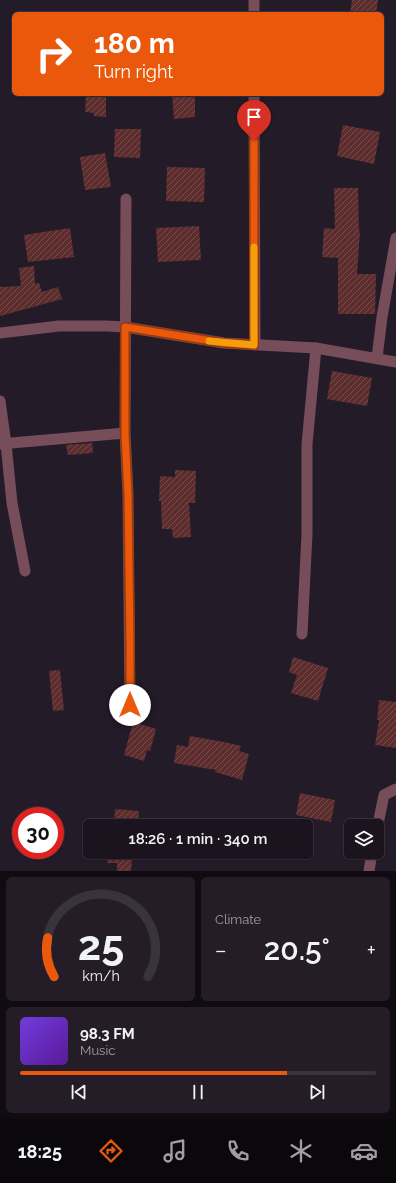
<!DOCTYPE html>
<meta charset="utf-8">
<style>
body{margin:0;font-family:Raleway,sans-serif;background:#241d28;color:#f1f3f6;height:100vh;display:flex;flex-direction:column;font-size:15px;white-space:nowrap}
*{box-sizing:border-box;margin:0}
p{font-size:13px;color:#a09ea4}
.icon{flex:none;width:22px;height:22px;fill:none;stroke:currentColor;stroke-width:2;stroke-linecap:round;stroke-linejoin:round}
.map{position:relative;height:871px;overflow:hidden}
.drawer{display:flex;flex-direction:column;gap:6px;padding:6px;background:#0f0b11;flex:1}
.drawer>*{flex:none}
.guide{position:absolute;left:12px;top:12px;width:372px;height:84px;border-radius:6px;box-shadow:0 1px 3px #0004,0 0 0 1px #39333d;background:#ea580c;color:#fff;overflow:hidden}
.fabs{position:absolute;left:344px;top:819px;display:grid;gap:8px}
.fabs a{display:grid;place-items:center;width:40px;height:40px;border-radius:6px;background:#1b141f;box-shadow:0 1px 3px #0004,0 0 0 1px #39333d;font-size:20px}
.speed{position:absolute;left:12px;top:807px;display:flex;gap:8px;font-size:20px;font-weight:700;text-align:center}
.speed>*{display:grid;place-content:center;width:52px;height:52px;border-radius:50%;background:#1b141f;box-shadow:0 1px 3px #0004,0 0 0 1px #39333d;line-height:1}
.speed .limit{border:6px solid #d22;background:#fff;color:#111}
.pin{position:absolute;display:grid;place-items:center;width:34px;height:34px;color:#fff;margin:-41px -17px;border-radius:50% 50% 50% 0;rotate:-45deg;box-shadow:0 0 4px #0007}
.pin .icon{rotate:45deg}
.me{position:absolute;width:44px;margin:-22px;rotate:0deg;stroke-linejoin:round;filter:drop-shadow(0 0 3px #0008)}
.turn{display:flex;align-items:center;gap:14px;height:84px;padding:0 16px;font-size:18px}
.turn .icon{width:52px;height:52px;stroke-width:2.5}
.turn b{display:block;font-size:28px;line-height:34px}
.big{font-size:30px;font-weight:600;line-height:1.1}
.drawer .widget{flex:1;display:flex;flex-direction:column;justify-content:center;gap:6px;min-width:0;padding:0 14px;border-radius:6px;background:#241d28}
.drawer .dial{align-items:center;gap:0}
.dial svg{height:104px;overflow:visible;fill:none;stroke:#39333d;stroke-width:7;stroke-linecap:round;text-anchor:middle}
.dial text{fill:#f1f3f6;stroke:none}
.song{display:flex;align-items:center;gap:12px}
.cover{width:48px;height:48px;border-radius:6px;background:linear-gradient(135deg,hsl(260 70% 55%),hsl(270 70% 35%))}
.played{height:4px;border-radius:2px;background:linear-gradient(90deg,#ea580c 75%,#39333d 75%)}
.keys{display:flex;justify-content:space-around;direction:ltr}
.heat{display:flex;justify-content:space-between;align-items:center;font-size:22px;direction:ltr}
.drawer .tiles{flex:1;display:grid;gap:6px;grid-template-columns:1fr 1fr}
.widget:last-child{grid-column:span 2}
.trip{position:absolute;left:83px;top:819px;width:230px;height:40px;border-radius:6px;background:#1b141f;box-shadow:0 1px 3px #0004,0 0 0 1px #39333d;font-weight:600;line-height:40px;text-align:center}
.dock{display:flex;height:64px;justify-content:space-around;align-items:center;background:#0b080c;color:#a09ea4}
.dock .icon{width:28px;height:28px}
.dock .current{color:#ea580c}
.dock b{font-size:18px;color:#f1f3f6}
.map>svg:first-child{display:block}
.building{fill:url(#building-hatch)}
.lines{fill:none;stroke-linecap:round;stroke-linejoin:round}
.minor{stroke:#764d58;stroke-width:11}
.tertiary{stroke:#764d58;stroke-width:11}
.route-casing{stroke:#983908;stroke-width:10}
.route{stroke:#ea580c;stroke-width:7}
.slow{stroke:#f59e0b;stroke-width:7}
</style>
<div class="map">
<svg width="396" height="871" viewBox="0 0 396 871">
<defs>
<pattern id="building-hatch" width="6" height="6" patternUnits="userSpaceOnUse"><rect width="6" height="6" fill="#5d2d2e"/><path d="M-1 1l2-2M0 6l6-6M5 7l2-2" fill="none" stroke="#754c4d"/></pattern>
</defs>
<rect width="100%" height="100%" fill="#241b29"/>
<path class="building" d="M352,0H378L376,14H350Z
M92,94H106V117L94,116V113L85,112L86,96H92Z
M172,94H195V117L174,119Z
M343,125L380,132L374,164L337,156Z
M115,129H141L140,158L114,157Z
M105,153L111,187L85,190L80,157Z
M167,167L205,168L204,202L166,201Z
M334,188H358L359,231H360L357,274H376L375,314H338V258L322,257L324,228L335,229Z
M199,226L201,260L158,262L156,228Z
M70,228L74,257L28,262L24,235Z
M34,266L35,284L39,283L42,292L58,287L62,299L0,316V287L21,286L19,268Z
M332,371L372,378L367,406L327,399Z
M92,443L93,453L68,455L66,445Z
M175,470L196,471L195,503H189L191,537L173,538L172,529H162L161,501H159L160,476L175,477Z
M293,657L328,668L318,701L291,693L297,675L289,672Z
M60,670L64,710L53,711L49,671Z
M379,700L396,702V748L375,745L379,720H377Z
M133,722L156,729L150,751L147,750L144,761L124,755Z
M190,736L224,742L241,746L239,751L249,754L242,780L215,772L216,770L174,763L177,745L188,747Z
M300,793L335,800L331,822L296,815Z
M115,809L139,811L138,826H114Z
M108,852H133L131,871H117V863H107Z"/>
<g class="lines">
<path class="minor" d="M254,2V14
M254,94L255,345
M126,199L125,433L128,494L130,705
M377,358L382,317L396,238
M0,401L6,444L12,503L25,571
M0,444L125,433
M302,634L307,534V444L316,348
M377,829L384,795L396,789
M369,871L372,852"/>
<path class="tertiary" d="M0,333L59,326H106L125,327L224,343L316,348L396,362"/>
</g>
<g class="lines">
<g class="route-casing">
<path id="route" d="M130,705V643L128,494L125,434V327L224,343L254,345V141"/>
</g>
<use href="#route" class="route"/>
<path class="slow" d="M209,341L254,345V247"/>
</g>
</svg>
<div class="fabs">
<a><svg class="icon" aria-label="layers" viewBox="0 0 24 24"><path d="M12 4l9 5-9 5-9-5zM3 14l9 5 9-5"/></svg></a>
</div>
<div class="speed"><div class="limit">30</div></div>
<div class="pin" style="left:254px;top:141px;background:#d93025"><svg class="icon" aria-label="arrive" viewBox="0 0 24 24"><path d="M6 21V4h12l-3 4 3 4H6"/></svg></div>
<svg class="me" style="left:130px;top:705px" viewBox="-20 -20 40 40"><circle r="19" fill="#fff"/><path d="M0-13L10 11 0 6-10 11z" fill="#ea580c"/></svg>
<div class="trip">18:26 · 1 min · 340 m</div>
<div class="guide">
<div class="turn"><svg class="icon" aria-label="right" viewBox="0 0 24 24"><path d="M7 20v-9h11M14 6l5 5-5 5"/></svg><div><b>180 m</b>Turn right</div></div>
</div>
</div>
<section class="drawer">
<div class="tiles">
<div class="widget dial"><svg viewBox="0 0 100 80">
<path d="M14 69A42 42 0 1 1 86 69"/>
<path d="M14 69A42 42 0 0 1 9 39" stroke="#ea580c"/>
<text x="50" y="56" font-size="32" font-weight="700">25</text>
<text x="50" y="72" font-size="11">km/h</text>
</svg></div>
<div class="widget"><p>Climate</p>
<div class="heat"><a>−</a><b class="big">20.5°</b><a>+</a></div>
</div>
<div class="widget">
<div class="song"><i class="cover"></i><div><b>98.3 FM</b><p>Music</p></div></div>
<div class="played"></div>
<div class="keys"><svg class="icon" aria-label="previous" viewBox="0 0 24 24"><path d="M18 5L8 12l10 7zM5 5v14"/></svg><svg class="icon" aria-label="pause" viewBox="0 0 24 24"><path d="M8 5v14M16 5v14"/></svg><svg class="icon" aria-label="next" viewBox="0 0 24 24"><path d="M6 5l10 7-10 7zM19 5v14"/></svg></div>
</div>
</div>
</section>
<nav class="dock">
<b>18:25</b>
<svg class="icon current" aria-label="directions" viewBox="0 0 24 24"><path d="M12 3l9 9-9 9-9-9zM9 14v-3h6M13 9l2 2-2 2"/></svg>
<svg class="icon" aria-label="music" viewBox="0 0 24 24"><path d="M9 18V5l10-2v13"/><circle cx="6" cy="18" r="3"/><circle cx="16" cy="16" r="3"/></svg>
<svg class="icon" aria-label="phone" viewBox="0 0 24 24"><path d="M5 4h4l2 5-3 2q2 4 5 5l2-3 5 2v4C11 20 4 13 5 4z"/></svg>
<svg class="icon" aria-label="climate" viewBox="0 0 24 24"><path d="M12 3v18M4 7l16 10M4 17L20 7"/></svg>
<svg class="icon" aria-label="car" viewBox="0 0 24 24"><path d="M5 17H2v-5l4-1 3-4h7l3 4 3 1v5h-3M9 17h6M6 11h13"/><circle cx="7" cy="17" r="2"/><circle cx="17" cy="17" r="2"/></svg>
</nav>
